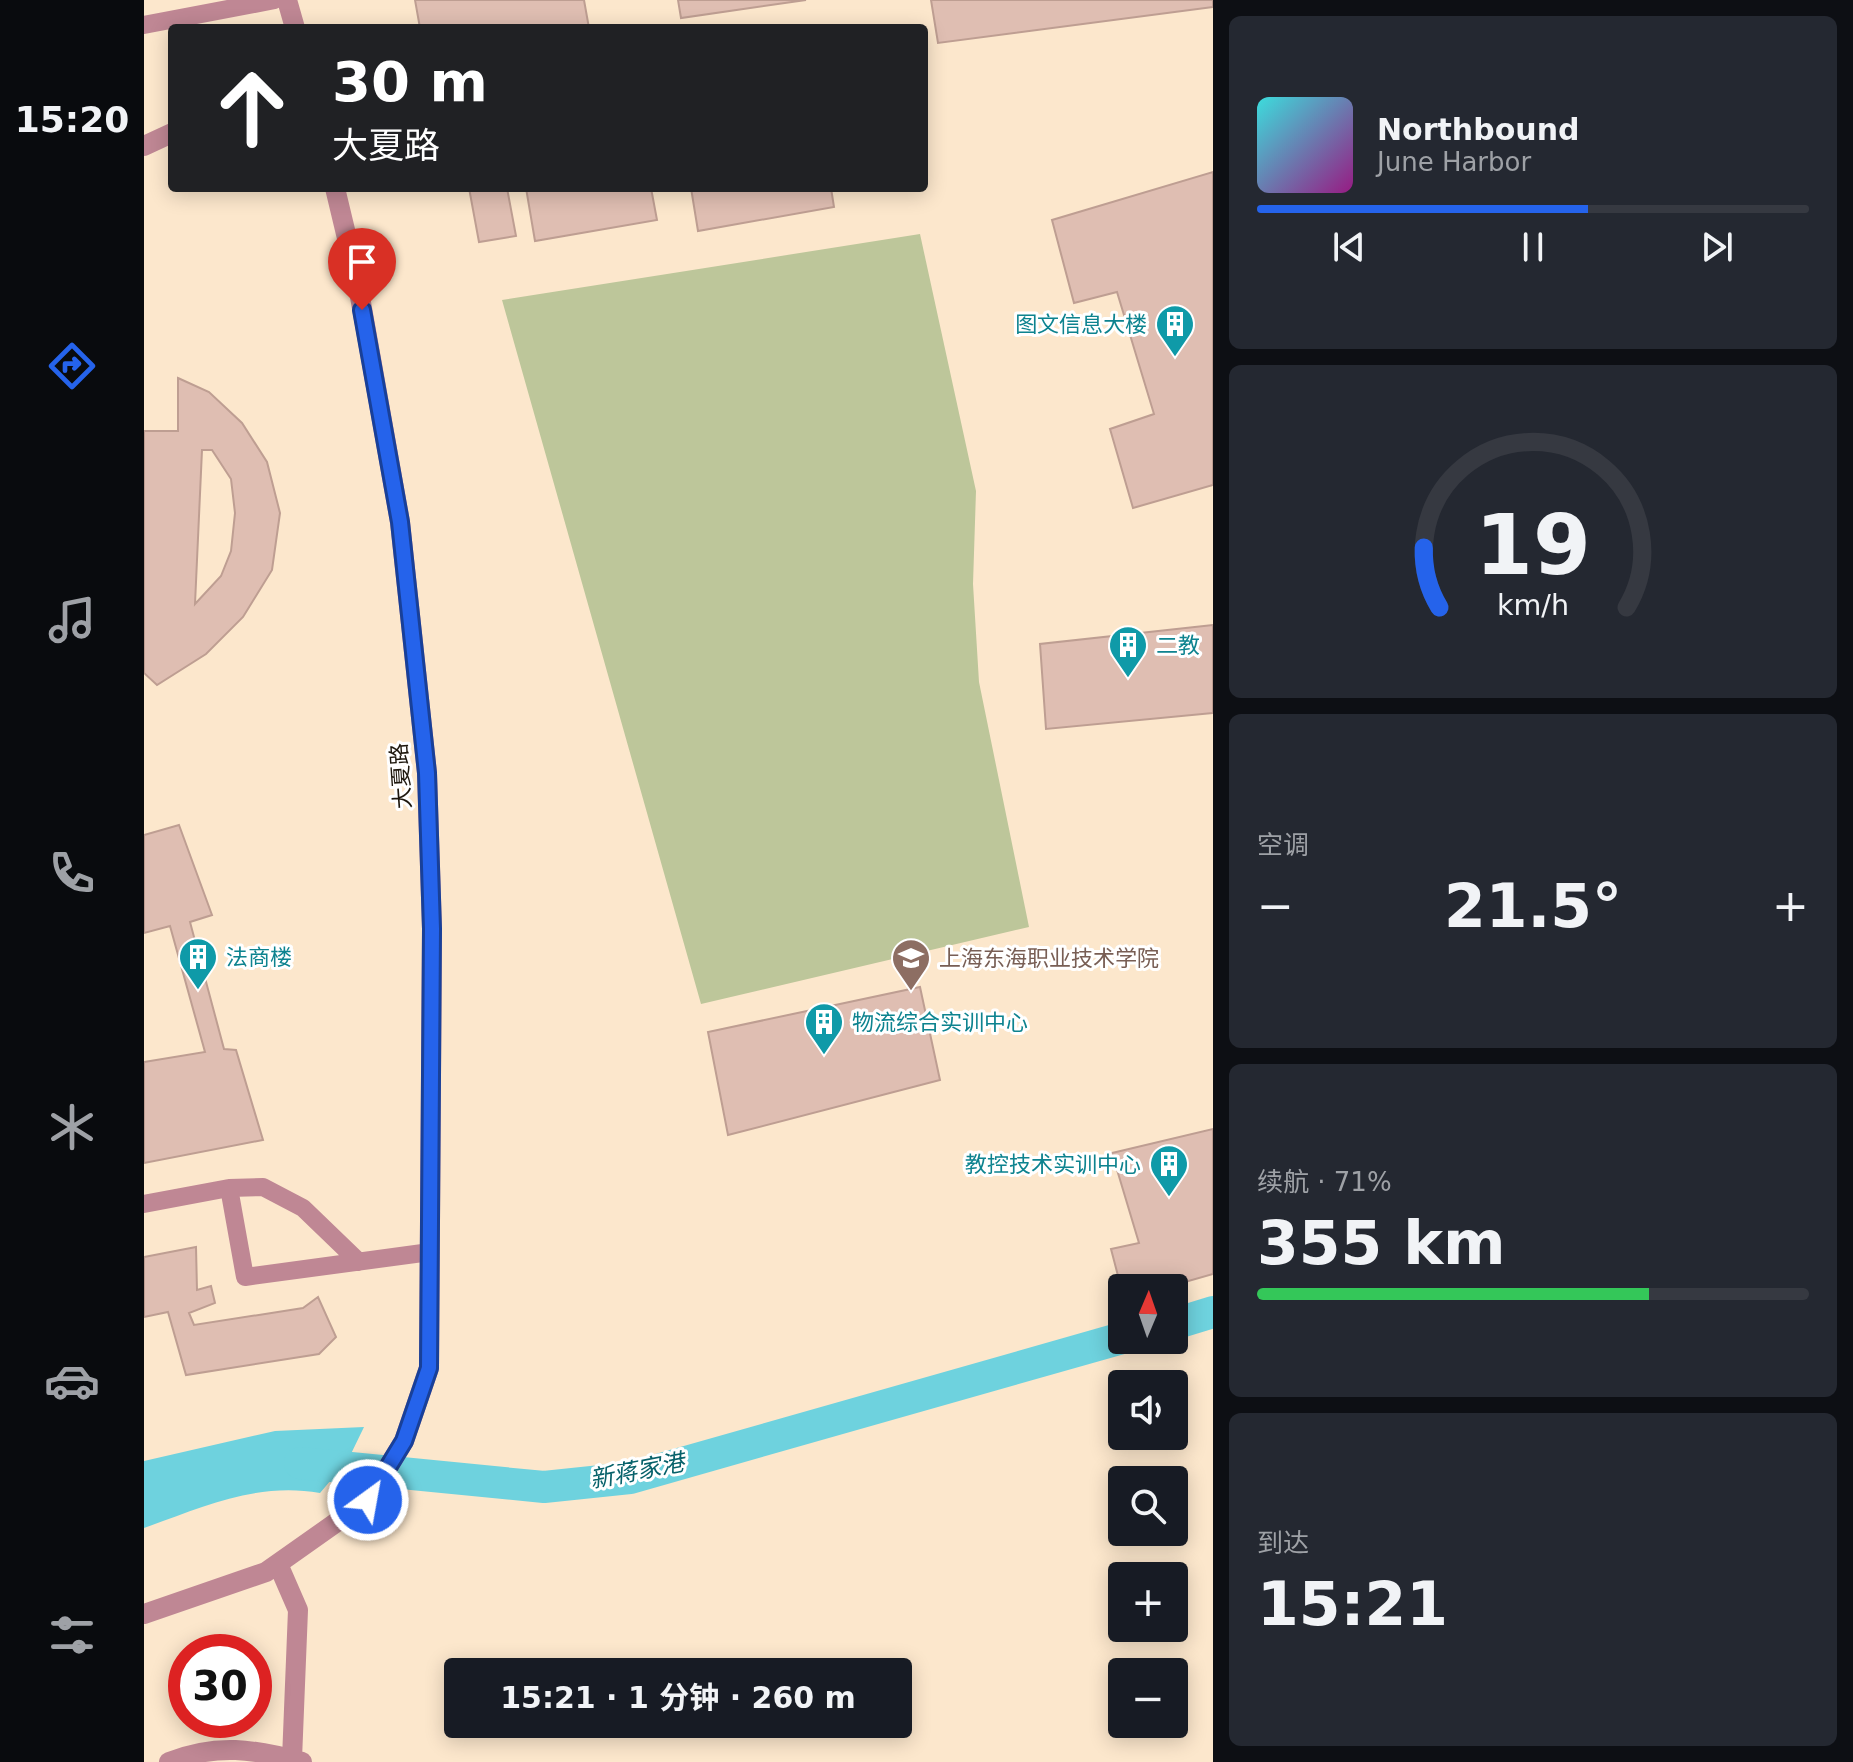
<!DOCTYPE html>
<html lang="zh">
<meta charset="utf-8">
<style>
body{margin:0;font-family:"DejaVu Sans","Noto Sans SC",sans-serif;background:#242831;color:#f1f3f6;height:100vh;display:flex;flex-direction:column;font-size:30px;white-space:nowrap}
*{box-sizing:border-box;margin:0}
p{font-size:26px;color:#9ea1a6}
.icon{flex:none;width:44px;height:44px;fill:none;stroke:currentColor;stroke-width:2;stroke-linecap:round;stroke-linejoin:round}
.map{position:relative;flex:1;overflow:hidden}
.details{display:flex;flex-direction:column;gap:16px;padding:16px;background:#0d0f14;width:640px}
.details>*{flex:none}
.banner{position:absolute;left:24px;top:24px;width:760px;height:168px;border-radius:8px;box-shadow:0 4px 20px #0003;background:#202124;color:#fff;overflow:hidden}
.needle{width:52px;rotate:2deg}
.tools{position:absolute;left:964px;top:1274px;display:grid;gap:16px}
.tools a{display:grid;place-items:center;width:80px;height:80px;border-radius:8px;background:#171b24;box-shadow:0 4px 20px #0003;font-size:40px}
.speed{position:absolute;left:24px;top:1634px;display:flex;gap:16px;font-size:40px;font-weight:700;text-align:center}
.speed>*{display:grid;place-content:center;width:104px;height:104px;border-radius:50%;background:#171b24;box-shadow:0 4px 20px #0003;line-height:1}
.speed .limit{border:12px solid #d22;background:#fff;color:#111}
.pin{position:absolute;display:grid;place-items:center;width:68px;height:68px;color:#fff;margin:-82px -34px;border-radius:50% 50% 50% 0;rotate:-45deg;box-shadow:0 0 8px #0007}
.pin .icon{rotate:45deg}
.me{position:absolute;width:88px;margin:-44px;rotate:32deg;stroke-linejoin:round;filter:drop-shadow(0 0 6px #0008)}
.turn{display:flex;align-items:center;gap:28px;height:168px;padding:0 32px;font-size:36px}
.turn .icon{width:104px;height:104px;stroke-width:2.5}
.turn b{display:block;font-size:56px;line-height:68px}
.big{font-size:60px;font-weight:700;line-height:1.1}
.details .widget{flex:1;display:flex;flex-direction:column;justify-content:center;gap:12px;min-width:0;padding:0 28px;border-radius:12px;background:#242831}
.details .dial{align-items:center;gap:0}
.dial svg{height:208px;overflow:visible;fill:none;stroke:#363941;stroke-width:7;stroke-linecap:round;text-anchor:middle}
.dial text{fill:#f1f3f6;stroke:none}
.song{display:flex;align-items:center;gap:24px}
.cover{width:96px;height:96px;border-radius:12px;background:linear-gradient(135deg,hsl(180 70% 55%),hsl(310 70% 35%))}
.played{height:8px;border-radius:4px;background:linear-gradient(90deg,#2563eb 60%,#363941 60%)}
.keys{display:flex;justify-content:space-around;direction:ltr}
.heat{display:flex;justify-content:space-between;align-items:center;font-size:44px;direction:ltr}
.charge{height:12px;border-radius:6px;background:linear-gradient(90deg,#34c759 71%,#363941 0)}
.trip{position:absolute;left:300px;top:1658px;width:468px;height:80px;border-radius:8px;background:#171b24;box-shadow:0 4px 20px #0003;font-weight:700;line-height:80px;text-align:center}
main{display:flex;flex:1;min-height:0}
.tabs{display:flex;flex-direction:column;width:144px;justify-content:space-around;align-items:center;background:#090b0e;color:#9ea1a6}
.tabs .icon{width:56px;height:56px}
.tabs .selected{color:#2563eb}
.tabs b{font-size:36px;color:#f1f3f6}
.map>svg:first-child{display:block}
.green{fill:#bdc69a}
.water{fill:#6ed2de}
.lines{fill:none;stroke-linecap:round;stroke-linejoin:round}
.canal{stroke:#6ed2de;stroke-width:32}
.building{fill:#dfbeb2;stroke:#be9e92;stroke-width:2;fill-rule:evenodd}
.pedestrian{stroke:#bf8794;stroke-width:18}
.minor{stroke:#bf8794;stroke-width:20}
.route-casing{stroke:#184099;stroke-width:20}
.route{stroke:#2563eb;stroke-width:14}
.labels{text-anchor:middle;dominant-baseline:central;stroke-width:6;stroke-linejoin:round;paint-order:stroke}
.culture-label{font-size:22px;fill:#0d838f;stroke:#fff;text-anchor:start}
.street-label{font-size:22px;fill:#1e170d;stroke:#fff}
.education-label{font-size:22px;fill:#785e54;stroke:#fff;text-anchor:start}
.water-label{font-size:24px;font-style:italic;fill:#07616a;stroke:#fff}
</style>
<main>
<nav class="tabs">
<b>15:20</b>
<svg class="icon selected" aria-label="directions" viewBox="0 0 24 24"><path d="M12 3l9 9-9 9-9-9zM9 14v-3h6M13 9l2 2-2 2"/></svg>
<svg class="icon" aria-label="music" viewBox="0 0 24 24"><path d="M9 18V5l10-2v13"/><circle cx="6" cy="18" r="3"/><circle cx="16" cy="16" r="3"/></svg>
<svg class="icon" aria-label="phone" viewBox="0 0 24 24"><path d="M5 4h4l2 5-3 2q2 4 5 5l2-3 5 2v4C11 20 4 13 5 4z"/></svg>
<svg class="icon" aria-label="climate" viewBox="0 0 24 24"><path d="M12 3v18M4 7l16 10M4 17L20 7"/></svg>
<svg class="icon" aria-label="car" viewBox="0 0 24 24"><path d="M5 17H2v-5l4-1 3-4h7l3 4 3 1v5h-3M9 17h6M6 11h13"/><circle cx="7" cy="17" r="2"/><circle cx="17" cy="17" r="2"/></svg>
<svg class="icon" aria-label="filters" viewBox="0 0 24 24"><path d="M4 7h16M4 17h16"/><circle cx="9" cy="7" r="2"/><circle cx="15" cy="17" r="2"/></svg>
</nav>
<div class="map">
<svg width="1069" height="1762" viewBox="0 0 1069 1762">
<rect width="100%" height="100%" fill="#fce7cc"/>
<path class="green" d="M776,234L832,491L829,584L835,682L885,927L557,1004L358,300Z"/>
<path class="water" d="M220,1427L204,1460L176,1493C112,1482 59,1507 0,1528V1461L131,1431Z"/>
<g class="lines">
<path class="canal" d="M1030,1324L1069,1312
M156,1463L400,1487L486,1478L978,1338"/>
</g>
<path class="building" d="M271,0H440L445,28H276Z
M534,0H662L537,18Z
M787,0H1069V7L794,43Z
M1069,172V485L989,508L966,429L1010,414L973,292L930,303L908,220Z
M325,188H363L372,236L335,242Z
M382,188H507L513,220L391,241Z
M547,188H687L690,207L554,231Z
M34,378L65,392L98,423L123,462L136,513L128,570L99,617L62,654L13,685L0,673V431H34ZM58,450H68L87,479L91,513L87,551L77,576L51,604Z
M1069,625V713L902,729L896,644Z
M35,825L68,915L46,922L80,1049L92,1050L119,1140L0,1163V1062L61,1052L26,926L0,933V835Z
M776,987L796,1080L584,1135L564,1032Z
M1069,1129V1274L1020,1288H978V1291L967,1249L995,1243L968,1153Z
M52,1247L53,1290L67,1286L71,1303L45,1313L50,1325L159,1308L174,1297L192,1337L175,1354L42,1375L24,1312L0,1317V1257Z"/>
<g class="lines">
<path class="pedestrian" d="M0,25L131,0
M85,1188L119,1187L159,1208L215,1262
M0,1204L85,1188L101,1277L286,1252"/>
<path class="minor" d="M143,0L151,28
M0,146L28,133
M134,1564L154,1610L148,1759
M0,1614L122,1572L224,1500L260,1441L285,1368L288,929L283,773L256,522L213,280L191,188
M25,1762C73,1743 110,1749 158,1762"/>
</g>
<g class="lines">
<g class="route-casing">
<path id="route" d="M218,310L256,522L283,773L288,929L285,1368L260,1441L224,1500"/>
</g>
<use href="#route" class="route"/>
</g>
<defs>
<g id="building-pin" transform="scale(2)"><path d="M0 17L-7.5 6A9.5 9.5 0 1 1 7.5 6Z" fill="#0f9aa8" stroke="#fff"/><path d="M-4-6H4V6H1V3H-1V6H-4ZM-2.5-4.3h1.7v1.8h-1.7ZM.8-4.3h1.7v1.8H.8ZM-2.5-1h1.7V.8h-1.7ZM.8-1h1.7V.8H.8Z" fill="#fff"/></g>
<g id="university-pin" transform="scale(2)"><path d="M0 17L-7.5 6A9.5 9.5 0 1 1 7.5 6Z" fill="#8d6e63" stroke="#fff"/><path d="M0-5L7-2L0 1L-7-2ZM-4 1L0 2.5L4 1V4Q0 6-4 4Z" fill="#fff"/></g>
</defs>
<g fill-rule="evenodd">
<use href="#building-pin" x="1031" y="324"/>
<use href="#building-pin" x="984" y="645"/>
<use href="#building-pin" x="54" y="957"/>
<use href="#university-pin" x="767" y="958"/>
<use href="#building-pin" x="680" y="1022"/>
<use href="#building-pin" x="1025" y="1164"/>
</g>
<g class="labels">
<g class="culture-label">
<text x="1003" y="324" text-anchor="end">图文信息大楼</text>
<text x="1012" y="645">二教</text>
<text x="82" y="957">法商楼</text>
<text x="708" y="1022">物流综合实训中心</text>
<text x="997" y="1164" text-anchor="end">教控技术实训中心</text>
</g>
<g class="street-label">
<text transform="translate(257 776) rotate(-94)">大夏路</text>
</g>
<g class="education-label">
<text x="795" y="958">上海东海职业技术学院</text>
</g>
<g class="water-label">
<text transform="translate(493 1471) rotate(-11)">新蒋家港</text>
</g>
</g>
</svg>
<div class="tools">
<a><svg class="needle" viewBox="-14 -14 28 28"><path d="M0-13l5 13h-10z" fill="#e53935"/><path d="M0 13l5-13h-10z" fill="#9ea1a6"/></svg></a>
<a><svg class="icon" aria-label="sound" viewBox="0 0 24 24"><path d="M4 9h4l5-4v14l-5-4H4zM17 9q2 3 0 6"/></svg></a>
<a><svg class="icon" aria-label="search" viewBox="0 0 24 24"><circle cx="10" cy="10" r="6"/><path d="M15 15l6 6"/></svg></a>
<a>+</a>
<a>−</a>
</div>
<div class="speed"><div class="limit">30</div></div>
<div class="pin" style="left:218px;top:310px;background:#d93025"><svg class="icon" aria-label="arrive" viewBox="0 0 24 24"><path d="M6 21V4h12l-3 4 3 4H6"/></svg></div>
<svg class="me" style="left:224px;top:1500px" viewBox="-20 -20 40 40"><circle r="17" fill="#2563eb" stroke="#fff" stroke-width="3"/><path d="M0-11L8 9 0 5-8 9z" fill="#fff"/></svg>
<div class="trip">15:21 · 1 分钟 · 260 m</div>
<div class="banner">
<div class="turn"><svg class="icon" aria-label="ahead" viewBox="0 0 24 24"><path d="M12 20V5M6 11l6-6 6 6"/></svg><div><b>30 m</b>大夏路</div></div>
</div>
</div>
<section class="details">
<div class="widget">
<div class="song"><i class="cover"></i><div><b>Northbound</b><p>June Harbor</p></div></div>
<div class="played"></div>
<div class="keys"><svg class="icon" aria-label="previous" viewBox="0 0 24 24"><path d="M18 5L8 12l10 7zM5 5v14"/></svg><svg class="icon" aria-label="pause" viewBox="0 0 24 24"><path d="M8 5v14M16 5v14"/></svg><svg class="icon" aria-label="next" viewBox="0 0 24 24"><path d="M6 5l10 7-10 7zM19 5v14"/></svg></div>
</div>
<div class="widget dial"><svg viewBox="0 0 100 80">
<path d="M14 69A42 42 0 1 1 86 69"/>
<path d="M14 69A42 42 0 0 1 8 46" stroke="#2563eb"/>
<text x="50" y="56" font-size="32" font-weight="700">19</text>
<text x="50" y="72" font-size="11">km/h</text>
</svg></div>
<div class="widget"><p>空调</p>
<div class="heat"><a>−</a><b class="big">21.5°</b><a>+</a></div>
</div>
<div class="widget"><p>续航 · 71%</p><b class="big">355 km</b><div class="charge"></div></div>
<div class="widget"><p>到达</p><b class="big">15:21</b></div>
</section>
</main>
